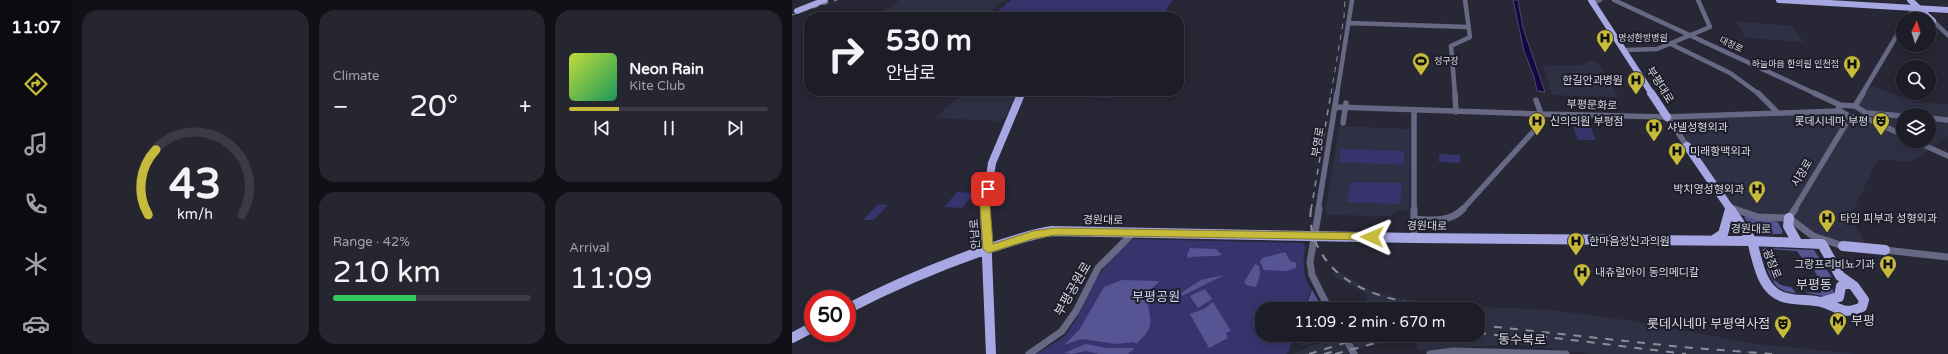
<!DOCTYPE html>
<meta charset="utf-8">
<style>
body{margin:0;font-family:"Varela Round","Noto Sans KR",sans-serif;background:#252630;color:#f1f3f6;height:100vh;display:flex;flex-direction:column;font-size:15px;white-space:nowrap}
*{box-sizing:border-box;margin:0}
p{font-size:13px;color:#a0a2a8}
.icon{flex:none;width:22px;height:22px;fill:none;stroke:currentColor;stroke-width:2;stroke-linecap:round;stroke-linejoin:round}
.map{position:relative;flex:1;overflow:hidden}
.side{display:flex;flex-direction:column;gap:10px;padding:10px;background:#101016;width:720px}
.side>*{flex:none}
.top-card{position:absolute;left:12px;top:12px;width:380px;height:84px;border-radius:16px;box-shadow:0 2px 10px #0003,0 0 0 1px #3b3b45;background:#1d1d28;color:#f1f3f6;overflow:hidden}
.needle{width:26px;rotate:4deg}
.controls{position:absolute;left:1104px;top:12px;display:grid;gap:8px}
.controls a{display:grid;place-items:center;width:40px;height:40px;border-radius:50%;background:#1d1d28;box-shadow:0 2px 10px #0003,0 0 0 1px #3b3b45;font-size:20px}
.speed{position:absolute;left:12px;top:290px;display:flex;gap:8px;font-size:20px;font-weight:700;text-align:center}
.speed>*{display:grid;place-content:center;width:52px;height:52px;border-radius:50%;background:#1d1d28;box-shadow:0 2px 10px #0003,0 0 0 1px #3b3b45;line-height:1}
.speed .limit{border:6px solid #d22;background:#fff;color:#111}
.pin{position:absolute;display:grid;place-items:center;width:34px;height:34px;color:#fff;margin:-17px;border-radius:8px;box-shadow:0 2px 6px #0006}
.me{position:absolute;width:44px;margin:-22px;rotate:271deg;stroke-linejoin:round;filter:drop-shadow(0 0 3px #0008)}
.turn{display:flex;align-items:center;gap:14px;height:84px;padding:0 16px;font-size:18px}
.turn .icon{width:52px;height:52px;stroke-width:2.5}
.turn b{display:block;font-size:28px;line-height:34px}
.big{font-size:30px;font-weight:600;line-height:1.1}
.side .widget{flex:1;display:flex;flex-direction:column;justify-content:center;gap:6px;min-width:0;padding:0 14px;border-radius:16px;background:#252630}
.side .dial{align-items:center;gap:0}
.dial svg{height:104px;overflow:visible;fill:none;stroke:#3b3b45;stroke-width:7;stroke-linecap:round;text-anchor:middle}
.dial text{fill:#f1f3f6;stroke:none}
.song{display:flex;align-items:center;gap:12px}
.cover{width:48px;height:48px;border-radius:6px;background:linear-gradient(135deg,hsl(70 70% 55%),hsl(150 70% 35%))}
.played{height:4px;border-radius:2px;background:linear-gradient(90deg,#c7bb3c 25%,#3b3b45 25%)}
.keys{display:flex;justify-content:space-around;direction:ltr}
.heat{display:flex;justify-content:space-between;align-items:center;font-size:22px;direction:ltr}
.charge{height:6px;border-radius:3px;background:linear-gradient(90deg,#34c759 42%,#3b3b45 0)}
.side .tiles{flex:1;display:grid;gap:10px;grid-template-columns:repeat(3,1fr)}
.widget:first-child{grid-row:span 2}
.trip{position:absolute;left:463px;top:302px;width:230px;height:40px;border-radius:16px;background:#1d1d28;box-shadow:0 2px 10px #0003,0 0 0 1px #3b3b45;font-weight:600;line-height:40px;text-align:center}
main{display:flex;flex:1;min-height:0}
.tab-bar{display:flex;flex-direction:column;width:72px;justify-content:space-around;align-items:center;background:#0c0c10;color:#a0a2a8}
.tab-bar .icon{width:28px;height:28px}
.tab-bar .selected{color:#c7bb3c}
.tab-bar b{font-size:18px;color:#f1f3f6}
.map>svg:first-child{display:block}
.built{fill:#303044;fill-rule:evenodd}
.green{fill:#37336c}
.forest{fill:#575494}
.water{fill:#150742;stroke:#504672}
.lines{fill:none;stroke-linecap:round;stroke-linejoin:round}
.minor-far2{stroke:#686885;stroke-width:4.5}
.minor-far1{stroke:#686885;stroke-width:5.5}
.minor{stroke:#686885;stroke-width:7}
.major-far2{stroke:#a7a7e3;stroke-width:6}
.major-far1{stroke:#a7a7e3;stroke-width:8}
.major{stroke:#a7a7e3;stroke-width:10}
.rail-far2{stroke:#8d8e99;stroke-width:1;stroke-dasharray:5.5 5.5;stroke-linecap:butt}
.rail-far1{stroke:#8d8e99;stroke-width:1.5;stroke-dasharray:6 6;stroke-linecap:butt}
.rail{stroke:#8d8e99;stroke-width:2;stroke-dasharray:8 8;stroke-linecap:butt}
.route{fill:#c7bb3c;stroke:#817a27}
.labels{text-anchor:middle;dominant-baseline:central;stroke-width:4;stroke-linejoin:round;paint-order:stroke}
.far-poi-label{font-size:9px;fill:#d8d9e2;stroke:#1d1d2b;text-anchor:start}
.far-street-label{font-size:9px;fill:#d8d9e2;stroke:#1d1d2b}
.poi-label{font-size:11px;fill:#d8d9e2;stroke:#1d1d2b;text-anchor:start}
.street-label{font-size:11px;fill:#d8d9e2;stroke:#1d1d2b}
.quarter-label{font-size:13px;fill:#d8d9e2;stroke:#1d1d2b}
.near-street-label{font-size:13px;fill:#d8d9e2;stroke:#1d1d2b}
.near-park-label{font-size:13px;fill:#cecff5;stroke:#1d1d2b}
.near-poi-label{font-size:13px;fill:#d8d9e2;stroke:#1d1d2b;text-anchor:start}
</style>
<main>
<nav class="tab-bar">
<b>11:07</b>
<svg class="icon selected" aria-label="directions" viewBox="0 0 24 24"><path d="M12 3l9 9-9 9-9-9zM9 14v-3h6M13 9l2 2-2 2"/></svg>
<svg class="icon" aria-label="music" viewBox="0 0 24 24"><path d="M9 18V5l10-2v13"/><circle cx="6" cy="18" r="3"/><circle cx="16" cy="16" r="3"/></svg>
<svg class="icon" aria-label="phone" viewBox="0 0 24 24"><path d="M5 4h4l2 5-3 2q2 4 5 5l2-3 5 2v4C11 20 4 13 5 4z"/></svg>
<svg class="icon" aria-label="climate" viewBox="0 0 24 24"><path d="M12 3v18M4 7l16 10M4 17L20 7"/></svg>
<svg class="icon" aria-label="car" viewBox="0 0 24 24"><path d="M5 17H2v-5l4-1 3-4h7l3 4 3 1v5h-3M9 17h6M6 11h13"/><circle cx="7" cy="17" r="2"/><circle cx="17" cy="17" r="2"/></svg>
</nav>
<section class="side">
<div class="tiles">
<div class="widget dial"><svg viewBox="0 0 100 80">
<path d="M14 69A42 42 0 1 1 86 69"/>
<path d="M14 69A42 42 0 0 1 20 19" stroke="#c7bb3c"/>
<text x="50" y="56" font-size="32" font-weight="700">43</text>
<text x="50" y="72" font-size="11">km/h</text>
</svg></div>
<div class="widget"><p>Climate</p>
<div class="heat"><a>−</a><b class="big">20°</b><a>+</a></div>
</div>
<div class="widget">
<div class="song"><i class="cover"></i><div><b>Neon Rain</b><p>Kite Club</p></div></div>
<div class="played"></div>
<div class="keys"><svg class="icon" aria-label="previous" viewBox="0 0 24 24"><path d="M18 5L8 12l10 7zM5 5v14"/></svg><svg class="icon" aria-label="pause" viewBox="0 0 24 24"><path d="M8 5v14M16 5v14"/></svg><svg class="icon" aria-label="next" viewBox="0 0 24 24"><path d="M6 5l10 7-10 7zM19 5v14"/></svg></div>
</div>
<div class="widget"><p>Range · 42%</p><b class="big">210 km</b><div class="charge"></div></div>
<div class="widget"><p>Arrival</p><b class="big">11:09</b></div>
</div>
</section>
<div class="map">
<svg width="1156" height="354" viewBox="0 0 1156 354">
<rect width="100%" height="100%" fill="#272735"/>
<path class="built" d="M108,0H213L193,17H131L110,12L88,13Z
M944,21L1000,26L1012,42L953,38Z
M795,61H805L827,97L760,95L751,66L794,65L793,63Z
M1076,85L1126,102L1156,104V136L1120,162L1086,159L1058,217L1077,249L1051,246L989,219L936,206L875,117L1047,111L1051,114L1075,115L1063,106ZM1111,115H1137V141H1111Z
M172,91H219L224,93L214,118L208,121L144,118Z
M547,126L618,129L617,210H607L600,216L533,215Z
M546,271L581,292L626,301L672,306L760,310L834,320L965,344L1067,354H801L723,344L626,350L623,339L585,344L552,354H502L517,346L566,335H686V309H567L576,303L574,293L540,275Z
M509,335H560L507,346Z"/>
<path class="green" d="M219,0H380L370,17H199Z
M280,91H322L318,98L277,96Z
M781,127L799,128L804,140H786Z
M549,149L612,151V165L547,162Z
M647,154L668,155V163L647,162Z
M558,182L610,183L608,204L555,202Z
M165,192L183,193L170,208L152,207Z
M86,204L96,205L82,220H71Z
M341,239L510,243L513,246C511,262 510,275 519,289L512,309H470V335H502L496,353L494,354H244L272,337L285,318L301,282L322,256Z"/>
<path class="forest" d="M954,216L986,222L991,232L989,234C967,234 966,237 952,217Z
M398,248L424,249L430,255C425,257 406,255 396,258L395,255Z
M973,248L1022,250L1031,264C1019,264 1011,261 1005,251L975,249L973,254L970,250Z
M493,252L498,261L504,263V268L495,271L472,270L468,262L470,258Z
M976,260H979L987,271H979C984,282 986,286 999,287L1004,293C984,291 983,285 975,269L977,265Z
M463,264L467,266L468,275L464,287L454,285L452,282Z
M1025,267C1033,267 1036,270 1040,278L1035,280L1042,292V295L1036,297L1015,293L1014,292L1028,293L1032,289L1022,270Z
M432,275L390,296L389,293L409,280Z
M330,280L367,281V282L354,294C357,318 366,326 344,344L342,342L324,344L290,339L272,345L287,330L312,287Z
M413,289L420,299L406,308L398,296Z
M520,290L531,309H513Z
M421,302L439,331L434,333L436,338L417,348L398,314L412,309Z
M294,344L314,348H343L336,354H307L294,351L280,354L272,353Z"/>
<path class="water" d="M721,0H726L731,28L753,92L745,91L742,77L732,51Z"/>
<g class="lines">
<path class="minor-far2" d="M822,0L1024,94
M800,3L808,0
M1115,19L1119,12L1128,8
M1141,21L1156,35
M556,23L676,27
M879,44L938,73L967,94
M832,50L865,49L918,27L906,0
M545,94L560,0
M663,94L659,46L678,37L673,0
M1070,94L1111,25"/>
<path class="minor-far1" d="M663,93L664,112
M966,93L986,113
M1022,93L1048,105
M744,100L749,114
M1048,105L1063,106L1074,113
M1063,106L1071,93
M543,107L749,114
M1046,109L1058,117L1074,118
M622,110V210
M1074,113L1111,116
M875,117L895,146
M1074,118L1111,135
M1137,118L1156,120
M551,123L554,103
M1123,141L1156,156
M938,207L944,210
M526,210L545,93
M670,210L749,123L751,120L749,114L875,117L1047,111
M1002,210L1058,117"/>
<path class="minor" d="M527,209L518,262L520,275L537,309
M622,209V238
M942,209L966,217L997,218
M997,218L1003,209
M997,218L1021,236L1051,246
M622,219C640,220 657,223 671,209
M1093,250L1156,257
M552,335L562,354
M237,354L270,331L284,311L306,268L342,232
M638,354L661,351L774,354"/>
<path class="major-far2" d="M799,0L860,94
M987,0L1156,10
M1118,0L1141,21
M5,11L33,0"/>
<path class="major-far1" d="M859,93L875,117
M895,146L939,210
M193,210L200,163L229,94"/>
<path class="major" d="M193,209L199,354
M938,209L960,241
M997,218L996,226L1005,242
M922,240L931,234L938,209
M960,241L1030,244L1048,276L1062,286L1072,300L1070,307C1050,316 1048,307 1029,302C1018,299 1006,301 995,298C969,293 966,262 960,241Z
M1051,246L1093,250
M1029,302L1047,297L1049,286L1056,283
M55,309C101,285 149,265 198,248C218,242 238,234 260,231L622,238L960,241
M0,338L21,327"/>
<path class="rail-far2" d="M0,15L45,0
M539,94L552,17L553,0"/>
<path class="rail-far1" d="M519,210L539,93"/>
<path class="rail" d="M519,209C517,221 520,237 526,247C550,296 613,303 661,309
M686,325L889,347L980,354
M686,333L752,340
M747,336L894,354
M517,354L578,335
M532,354L547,350
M543,354L591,341L631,335"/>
</g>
<path class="route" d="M193,186H199L200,189L198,206L201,244L241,231L263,228L580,233L585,237L580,240L263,235L241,239L196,253L191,249L188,206Z"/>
<defs>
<g id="hospital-pin" transform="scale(0.9)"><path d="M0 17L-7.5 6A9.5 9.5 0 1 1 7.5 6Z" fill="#c7bb3c" stroke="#1d1d2b"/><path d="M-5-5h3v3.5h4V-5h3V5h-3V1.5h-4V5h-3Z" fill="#111"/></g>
<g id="stadium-pin" transform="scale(0.9)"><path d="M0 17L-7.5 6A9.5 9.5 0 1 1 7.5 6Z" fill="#c7bb3c" stroke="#1d1d2b"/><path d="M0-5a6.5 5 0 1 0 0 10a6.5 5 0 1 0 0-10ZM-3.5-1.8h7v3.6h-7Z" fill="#111"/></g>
<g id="theatre-pin" transform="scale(0.9)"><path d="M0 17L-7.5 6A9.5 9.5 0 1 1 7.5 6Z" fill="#c7bb3c" stroke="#1d1d2b"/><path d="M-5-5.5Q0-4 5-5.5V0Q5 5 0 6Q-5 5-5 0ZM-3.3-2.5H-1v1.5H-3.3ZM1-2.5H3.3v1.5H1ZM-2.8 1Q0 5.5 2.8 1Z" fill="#111"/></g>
<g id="metro-pin" transform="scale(0.9)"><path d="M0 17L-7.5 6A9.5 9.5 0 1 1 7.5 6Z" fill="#c7bb3c" stroke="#1d1d2b"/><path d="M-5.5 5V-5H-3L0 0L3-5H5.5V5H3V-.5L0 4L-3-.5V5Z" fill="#111"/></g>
</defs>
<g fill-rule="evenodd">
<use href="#hospital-pin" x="813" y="38"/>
<use href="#stadium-pin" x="629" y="61"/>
<use href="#hospital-pin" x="1060" y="64"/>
<use href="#hospital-pin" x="844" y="80"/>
<use href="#hospital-pin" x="745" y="121"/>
<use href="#theatre-pin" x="1089" y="121"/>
<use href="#hospital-pin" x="862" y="127"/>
<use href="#hospital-pin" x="885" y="151"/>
<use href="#hospital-pin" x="965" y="189"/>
<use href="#hospital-pin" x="1035" y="218"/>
<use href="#hospital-pin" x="784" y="241"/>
<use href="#hospital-pin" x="1096" y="264"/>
<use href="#hospital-pin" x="790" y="272"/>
<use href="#metro-pin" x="1046" y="321"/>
<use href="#theatre-pin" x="991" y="324"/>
</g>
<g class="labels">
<g class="far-poi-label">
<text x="826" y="38">명성한방병원</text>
<text x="642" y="61">정구장</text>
<text x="1047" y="64" text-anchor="end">하늘마음 한의원 인천점</text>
</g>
<g class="far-street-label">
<text transform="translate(939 45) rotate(25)">대정로</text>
</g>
<g class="poi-label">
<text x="831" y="80" text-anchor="end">한길안과병원</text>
<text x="758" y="121">신의의원 부평점</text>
<text x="1076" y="121" text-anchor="end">롯데시네마 부평</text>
<text x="875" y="127">샤넬성형외과</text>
<text x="898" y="151">미래항맥외과</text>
<text x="952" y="189" text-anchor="end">박치영성형외과</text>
<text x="1048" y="218">타임 피부과 성형외과</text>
<text x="797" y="241">한마음정신과의원</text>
<text x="1083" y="264" text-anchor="end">그랑프리비뇨기과</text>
<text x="803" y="272">내츄럴아이 동의메디칼</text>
</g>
<g class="street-label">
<text transform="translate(868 85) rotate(58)">부평대로</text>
<text transform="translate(800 105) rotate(2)">부평문화로</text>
<text transform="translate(526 142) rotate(-81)">부영로</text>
<text transform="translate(1010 173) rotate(-59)">시장로</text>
<text transform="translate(311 220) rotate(1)">경원대로</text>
<text transform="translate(635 226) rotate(1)">경원대로</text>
<text transform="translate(959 229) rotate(1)">경원대로</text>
<text transform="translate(183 234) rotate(-94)">안남로</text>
<text transform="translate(980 264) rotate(68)">광장로</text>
</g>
<g class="quarter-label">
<text x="1022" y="285">부평동</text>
</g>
<g class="near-street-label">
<text transform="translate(281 289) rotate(-60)">부평공원로</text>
<text transform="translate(730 340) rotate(1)">동수북로</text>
</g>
<g class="near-park-label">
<text x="364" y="297">부평공원</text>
</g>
<g class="near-poi-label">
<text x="1059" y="321">부평</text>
<text x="978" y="324" text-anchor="end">롯데시네마 부평역사점</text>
</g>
</g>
</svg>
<div class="controls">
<a><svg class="needle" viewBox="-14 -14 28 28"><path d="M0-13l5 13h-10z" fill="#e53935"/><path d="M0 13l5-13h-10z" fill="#a0a2a8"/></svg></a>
<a><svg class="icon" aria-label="search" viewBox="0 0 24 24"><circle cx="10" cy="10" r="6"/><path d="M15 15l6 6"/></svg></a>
<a><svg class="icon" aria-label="layers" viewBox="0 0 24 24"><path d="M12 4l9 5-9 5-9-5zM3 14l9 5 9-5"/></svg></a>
</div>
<div class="speed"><div class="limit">50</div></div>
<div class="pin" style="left:196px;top:189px;background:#d93025"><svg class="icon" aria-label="arrive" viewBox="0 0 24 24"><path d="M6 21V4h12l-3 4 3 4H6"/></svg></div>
<svg class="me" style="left:580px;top:237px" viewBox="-20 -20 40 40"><path d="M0-17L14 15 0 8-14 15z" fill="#c7bb3c" stroke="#fff" stroke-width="4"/></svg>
<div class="trip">11:09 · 2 min · 670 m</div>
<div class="top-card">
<div class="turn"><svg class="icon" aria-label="right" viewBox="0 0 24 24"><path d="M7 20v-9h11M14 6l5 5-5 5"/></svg><div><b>530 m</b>안남로</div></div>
</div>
</div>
</main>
